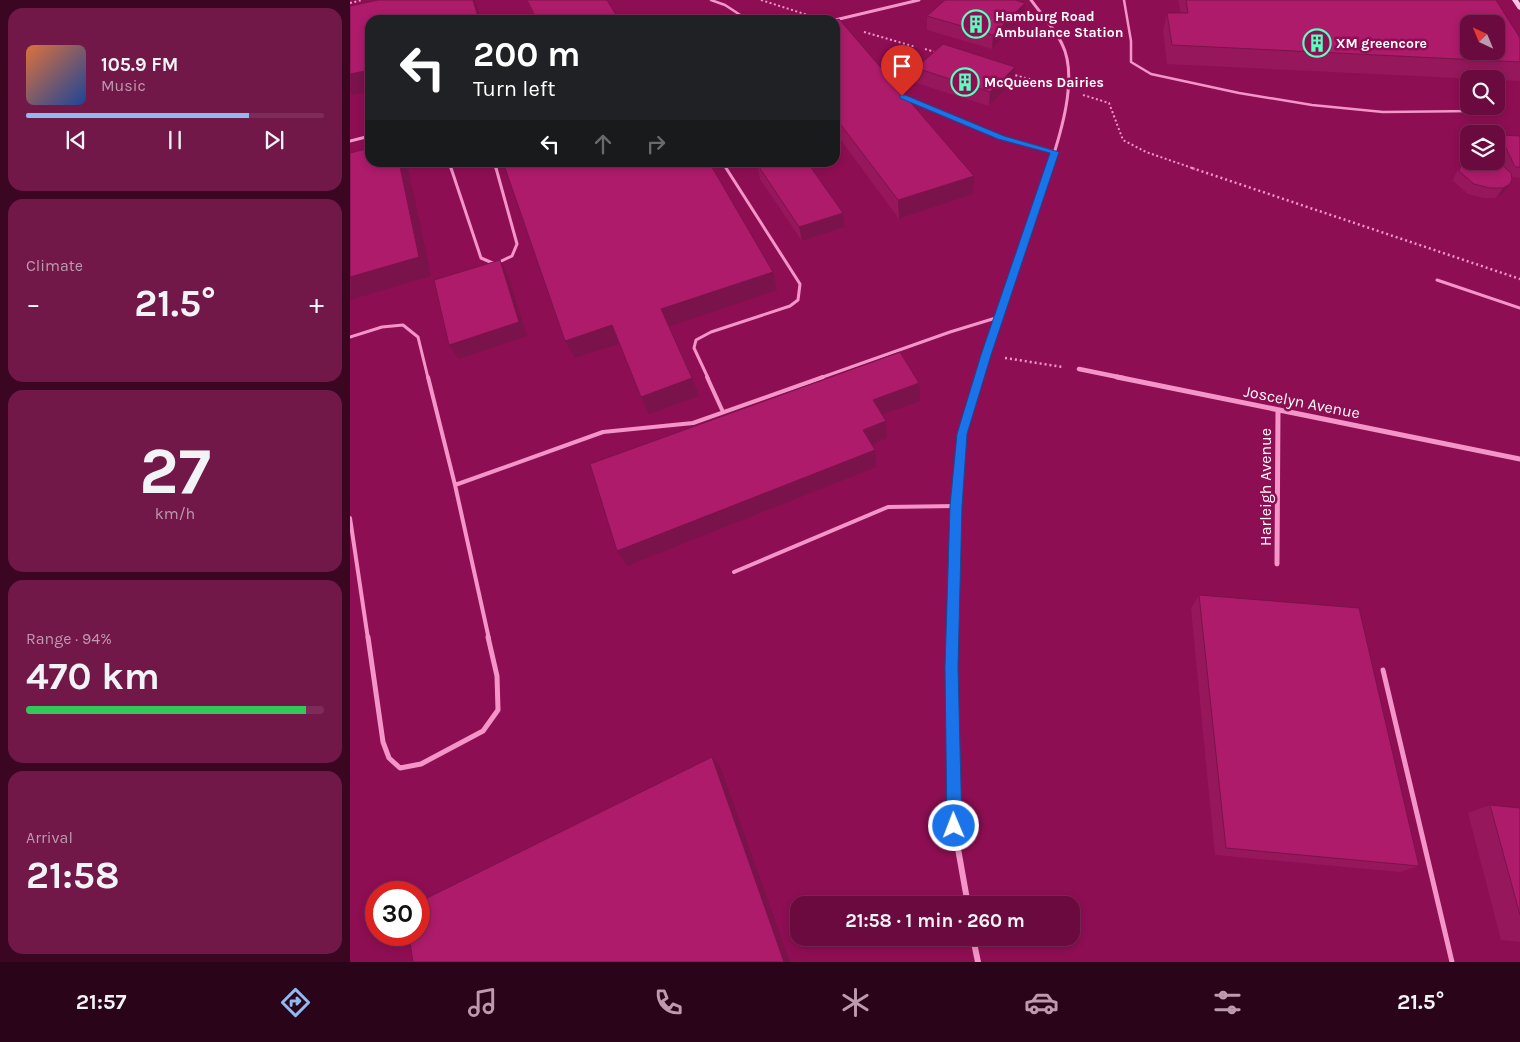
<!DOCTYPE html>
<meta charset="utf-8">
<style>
body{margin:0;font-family:Karla,sans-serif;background:#721849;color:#f1f3f6;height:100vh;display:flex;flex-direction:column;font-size:19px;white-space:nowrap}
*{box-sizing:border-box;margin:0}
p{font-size:16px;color:#be9ab0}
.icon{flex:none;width:28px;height:28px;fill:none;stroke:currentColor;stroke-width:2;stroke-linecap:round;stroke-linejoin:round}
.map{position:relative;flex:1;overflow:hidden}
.panel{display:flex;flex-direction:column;gap:8px;padding:8px;background:#3a0622;width:350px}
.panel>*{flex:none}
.top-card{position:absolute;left:15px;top:15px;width:475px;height:152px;border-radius:15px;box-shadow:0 2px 8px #0003,0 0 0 1px #7d2b58;background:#202124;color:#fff;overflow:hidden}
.needle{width:32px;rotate:316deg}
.tools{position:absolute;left:1110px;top:15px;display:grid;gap:10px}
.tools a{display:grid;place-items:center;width:45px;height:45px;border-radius:10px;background:#6a0a3e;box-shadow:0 2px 8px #0003,0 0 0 1px #7d2b58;font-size:25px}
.speed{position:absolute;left:15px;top:881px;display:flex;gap:10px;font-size:25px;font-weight:700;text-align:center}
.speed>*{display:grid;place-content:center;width:65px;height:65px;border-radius:50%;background:#6a0a3e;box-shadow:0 2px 8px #0003,0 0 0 1px #7d2b58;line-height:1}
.speed .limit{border:8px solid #d22;background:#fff;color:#111}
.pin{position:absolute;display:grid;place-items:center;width:42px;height:42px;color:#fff;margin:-51px -21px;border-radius:50% 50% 50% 0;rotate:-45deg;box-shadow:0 0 5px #0007}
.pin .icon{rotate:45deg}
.me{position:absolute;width:55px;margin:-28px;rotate:359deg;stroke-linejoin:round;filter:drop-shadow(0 0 4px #0008)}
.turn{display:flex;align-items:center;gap:18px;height:105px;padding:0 25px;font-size:22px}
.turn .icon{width:65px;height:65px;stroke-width:2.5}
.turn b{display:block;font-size:35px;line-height:42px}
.lanes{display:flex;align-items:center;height:48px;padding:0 25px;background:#0003;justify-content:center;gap:25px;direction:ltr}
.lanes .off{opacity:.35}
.big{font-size:38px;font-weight:700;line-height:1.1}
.panel .widget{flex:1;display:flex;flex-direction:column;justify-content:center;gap:8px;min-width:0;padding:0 18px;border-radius:15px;background:#721849}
.panel .dial{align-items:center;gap:0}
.dial b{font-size:65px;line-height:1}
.song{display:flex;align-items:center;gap:15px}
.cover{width:60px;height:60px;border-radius:8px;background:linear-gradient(135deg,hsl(20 70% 55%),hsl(220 70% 35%))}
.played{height:5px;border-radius:2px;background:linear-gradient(90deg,#90b9f0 75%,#7d2b58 75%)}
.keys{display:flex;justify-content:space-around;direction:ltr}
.heat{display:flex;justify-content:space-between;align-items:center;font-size:28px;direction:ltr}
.charge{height:8px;border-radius:4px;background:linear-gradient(90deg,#34c759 94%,#7d2b58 0)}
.trip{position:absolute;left:440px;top:896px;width:290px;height:50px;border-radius:15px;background:#6a0a3e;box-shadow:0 2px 8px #0003,0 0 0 1px #7d2b58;font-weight:700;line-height:50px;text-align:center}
.tab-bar{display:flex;height:80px;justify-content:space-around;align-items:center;background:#2a0419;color:#be9ab0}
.tab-bar .icon{width:35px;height:35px}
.tab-bar .active{color:#90b9f0}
.tab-bar b{font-size:22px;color:#f1f3f6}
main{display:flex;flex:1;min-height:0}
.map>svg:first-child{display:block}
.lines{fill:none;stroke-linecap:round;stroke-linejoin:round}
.path-far1{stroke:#f395c9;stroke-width:2;stroke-dasharray:2 2.5;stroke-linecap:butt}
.path{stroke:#f395c9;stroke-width:2.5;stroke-dasharray:2 3;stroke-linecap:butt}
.service-far3{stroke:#f395c9;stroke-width:2.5}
.service-far2{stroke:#f395c9;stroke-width:3}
.service-far1{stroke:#f395c9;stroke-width:4}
.service{stroke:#f395c9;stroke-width:5}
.minor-far3{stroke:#f395c9;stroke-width:3}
.minor-far2{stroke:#f395c9;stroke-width:4.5}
.minor-far1{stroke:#f395c9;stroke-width:5}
.minor{stroke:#f395c9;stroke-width:6}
.secondary{fill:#fdc5e3;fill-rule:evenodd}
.wall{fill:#96175c}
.shaded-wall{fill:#7a134b}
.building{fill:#ae1b6b;stroke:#7a134b;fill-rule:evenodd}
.route{fill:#1a73e8;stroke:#114b97}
.labels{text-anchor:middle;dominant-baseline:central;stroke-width:5;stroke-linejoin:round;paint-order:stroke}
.far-poi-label{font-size:14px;font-weight:bold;fill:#fff;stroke:#8e0e53;text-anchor:start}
.street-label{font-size:16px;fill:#fff;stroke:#8e0e53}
</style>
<main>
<section class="panel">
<div class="widget">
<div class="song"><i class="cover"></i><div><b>105.9 FM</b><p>Music</p></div></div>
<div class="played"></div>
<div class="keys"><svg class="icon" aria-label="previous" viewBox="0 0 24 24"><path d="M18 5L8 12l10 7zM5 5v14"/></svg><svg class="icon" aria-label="pause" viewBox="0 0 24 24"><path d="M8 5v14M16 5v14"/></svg><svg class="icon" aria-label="next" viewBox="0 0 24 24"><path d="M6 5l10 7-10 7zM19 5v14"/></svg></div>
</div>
<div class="widget"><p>Climate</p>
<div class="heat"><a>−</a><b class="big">21.5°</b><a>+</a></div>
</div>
<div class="widget dial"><b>27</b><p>km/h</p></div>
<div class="widget"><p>Range · 94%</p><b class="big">470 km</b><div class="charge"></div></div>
<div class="widget"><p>Arrival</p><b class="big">21:58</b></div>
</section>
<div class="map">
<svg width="1170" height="962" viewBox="0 0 1170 962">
<rect width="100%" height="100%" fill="#8e0e53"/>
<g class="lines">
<path class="path-far1" d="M411,0L470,19
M0,3L12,0
M514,32L566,47
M575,49L588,53
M661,74L701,85
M733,95L759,103L773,140L796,152L845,169"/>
<path class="path" d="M842,168L1170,279
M655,358L713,367"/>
<path class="service-far3" d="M361,0L375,5L398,20
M774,0L781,41V62L801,74L889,93L962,105L1033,112L1126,111
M541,85L565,65
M555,97L651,137L705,152
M99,162L101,169
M144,162L146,169
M373,162L377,169"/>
<path class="service-far2" d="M101,168L131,258L145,264L162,256L167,244L146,168
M1087,280L1170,308
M0,337L32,327L53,325L68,337L78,378
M358,378L344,348L346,340L361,332L440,306L448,300L450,284L376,168
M470,378L600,332L649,317"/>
<path class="service-far1" d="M78,377L105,485L139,639
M357,377L373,412
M105,485L253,432L343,423L473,377
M0,518L18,639
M384,572L538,507L606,506"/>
<path class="service" d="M18,637L33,742L39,758L50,768L71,764L133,731L148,710L147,676L138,637
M1033,670L1102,962"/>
<path class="minor-far3" d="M681,0C691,14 705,29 712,44C729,77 710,136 699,169
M485,20L569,0
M0,141L20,136"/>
<path class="minor-far2" d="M729,369L773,378
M629,378L699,168"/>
<path class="minor-far1" d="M767,377L1170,459
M927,564L928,410
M603,639L606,506L612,434L629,377"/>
<path class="minor" d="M603,637L604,826L618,905
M623,938L628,962"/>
<path class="secondary" d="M1162,0H1168L1170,3V10L1168,9Z"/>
</g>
<path class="wall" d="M176,0H257L269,20H186Z
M828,0H1146L1170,38V81L1146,80V79H1128L817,64L813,31L817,13H831Z
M577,16L674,17L642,49L577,30Z
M485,20L623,194L549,219L485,132Z
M665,67L664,81L639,106L566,83V68Z
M1150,135L1170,136V178L1161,177L1153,194L1146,198H1133L1118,194L1103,181L1105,175L1111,165L1154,168L1146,150V141Z
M407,164L495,227L452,241L410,179Z
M849,595L1069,866L1050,872L865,855L841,609Z
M1140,805L1170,808V942L1151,940L1118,813Z"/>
<path class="shaded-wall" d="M123,0H125L131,20H129Z
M675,3L674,17L642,49L643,35Z
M665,67L664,81L639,106L640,92Z
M20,70V91L2,95L0,92V74Z
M49,162H57L81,276L0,300V277Z
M624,176L623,194L549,219L548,200Z
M1160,184L1153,194L1146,198L1153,188Z
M493,213L495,227L452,241L449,227Z
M150,260L158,275L177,336L109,359L99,345Z
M423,272L427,290L318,327L311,309Z
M262,325L271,343L225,358L215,341Z
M342,378L349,396L299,414L291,397Z
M569,383L570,401L525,417L523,400Z
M536,421L537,438L516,447L513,430Z
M525,450L526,467L277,566L267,551Z
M362,757L370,766L440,962H434Z"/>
<path class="building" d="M28,0H123L129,20H20V70L0,74V6Z
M177,0H257L269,20H187Z
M595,0H665L675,3L643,35L577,16Z
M836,0H1146L1170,38V62L822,45L817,13H838ZM1119,24H1146V51H1119Z
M489,19L624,176L548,200L485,117V20Z
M593,44L665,67L640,92L566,68Z
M1150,135L1170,136V167H1165Z
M20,148V162H49L69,257L0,277V153Z
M1122,161H1141L1153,166L1161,173L1162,179L1160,184L1153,188H1140L1124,184L1109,171L1111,165Z
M153,162H359L423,272L311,309L342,378L291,397L262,325L215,341Z
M412,162H457L493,213L449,227L407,164Z
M150,260L169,322L99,345L84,280Z
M550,352L569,383L523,400L536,421L513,430L525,450L267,551L240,464Z
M849,595L1009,608L1069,866L876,848Z
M362,757L434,962H63L59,935H69V902Z
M1140,805L1170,808V915Z"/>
<path class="route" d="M550,95H555L654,136L709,152L641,355L617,434L612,506L608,667L612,826L610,831L604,833L599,831L597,826L595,667L600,506L607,434L631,355L700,153L648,139L550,98Z"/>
<defs>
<g id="building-ring" transform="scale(1.4375)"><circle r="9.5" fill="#8e0e53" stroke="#58ffbe" stroke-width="1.5"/><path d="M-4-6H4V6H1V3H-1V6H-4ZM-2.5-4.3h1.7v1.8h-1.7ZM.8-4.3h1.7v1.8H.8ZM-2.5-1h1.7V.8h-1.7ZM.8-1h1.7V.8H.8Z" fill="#58ffbe"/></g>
</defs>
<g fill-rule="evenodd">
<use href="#building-ring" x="626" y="24"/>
<use href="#building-ring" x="967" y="43"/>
<use href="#building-ring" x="615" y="82"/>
</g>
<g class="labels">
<g class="far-poi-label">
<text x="645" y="16">Hamburg Road<tspan x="645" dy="16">Ambulance Station</tspan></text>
<text x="986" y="43">XM greencore</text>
<text x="634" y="82">McQueens Dairies</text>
</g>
<g class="street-label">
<text transform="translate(952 402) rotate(11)">Joscelyn Avenue</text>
<text transform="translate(915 487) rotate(-90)">Harleigh Avenue</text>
</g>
</g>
</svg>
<div class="tools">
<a><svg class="needle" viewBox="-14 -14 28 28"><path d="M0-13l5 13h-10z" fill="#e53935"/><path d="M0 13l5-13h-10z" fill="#be9ab0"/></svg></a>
<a><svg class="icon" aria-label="search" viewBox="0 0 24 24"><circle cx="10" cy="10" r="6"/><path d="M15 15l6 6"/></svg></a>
<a><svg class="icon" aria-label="layers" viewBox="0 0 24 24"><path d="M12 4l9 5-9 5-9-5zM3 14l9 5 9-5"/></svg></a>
</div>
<div class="speed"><div class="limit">30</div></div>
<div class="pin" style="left:552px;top:96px;background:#d93025"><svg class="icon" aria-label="arrive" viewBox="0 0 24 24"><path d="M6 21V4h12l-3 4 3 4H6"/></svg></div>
<svg class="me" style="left:604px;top:826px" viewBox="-20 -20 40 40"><circle r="17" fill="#1a73e8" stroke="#fff" stroke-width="3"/><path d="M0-11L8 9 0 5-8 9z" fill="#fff"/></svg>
<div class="trip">21:58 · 1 min · 260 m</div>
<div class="top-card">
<div class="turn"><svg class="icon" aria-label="left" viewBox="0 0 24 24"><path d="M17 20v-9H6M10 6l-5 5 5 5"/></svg><div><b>200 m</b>Turn left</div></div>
<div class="lanes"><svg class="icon" aria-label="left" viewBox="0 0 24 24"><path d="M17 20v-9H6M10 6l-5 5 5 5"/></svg><svg class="icon off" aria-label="ahead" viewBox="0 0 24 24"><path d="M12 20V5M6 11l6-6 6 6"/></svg><svg class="icon off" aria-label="right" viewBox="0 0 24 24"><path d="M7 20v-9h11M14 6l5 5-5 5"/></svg></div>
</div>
</div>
</main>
<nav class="tab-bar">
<b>21:57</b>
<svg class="icon active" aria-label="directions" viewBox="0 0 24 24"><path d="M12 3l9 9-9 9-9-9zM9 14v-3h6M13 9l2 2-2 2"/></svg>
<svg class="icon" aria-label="music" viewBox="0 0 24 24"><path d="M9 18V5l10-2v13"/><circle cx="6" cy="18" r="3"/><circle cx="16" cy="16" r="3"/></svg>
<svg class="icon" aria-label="phone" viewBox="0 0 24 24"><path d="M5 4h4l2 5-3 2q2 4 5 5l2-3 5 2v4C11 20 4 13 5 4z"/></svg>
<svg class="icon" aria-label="climate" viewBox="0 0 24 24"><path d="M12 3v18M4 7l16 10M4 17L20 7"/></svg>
<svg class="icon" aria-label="car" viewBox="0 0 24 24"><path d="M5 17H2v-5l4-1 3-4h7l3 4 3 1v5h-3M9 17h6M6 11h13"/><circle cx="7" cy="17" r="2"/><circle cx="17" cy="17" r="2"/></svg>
<svg class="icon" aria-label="filters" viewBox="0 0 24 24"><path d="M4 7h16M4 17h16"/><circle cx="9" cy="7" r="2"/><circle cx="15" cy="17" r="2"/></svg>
<b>21.5°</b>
</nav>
